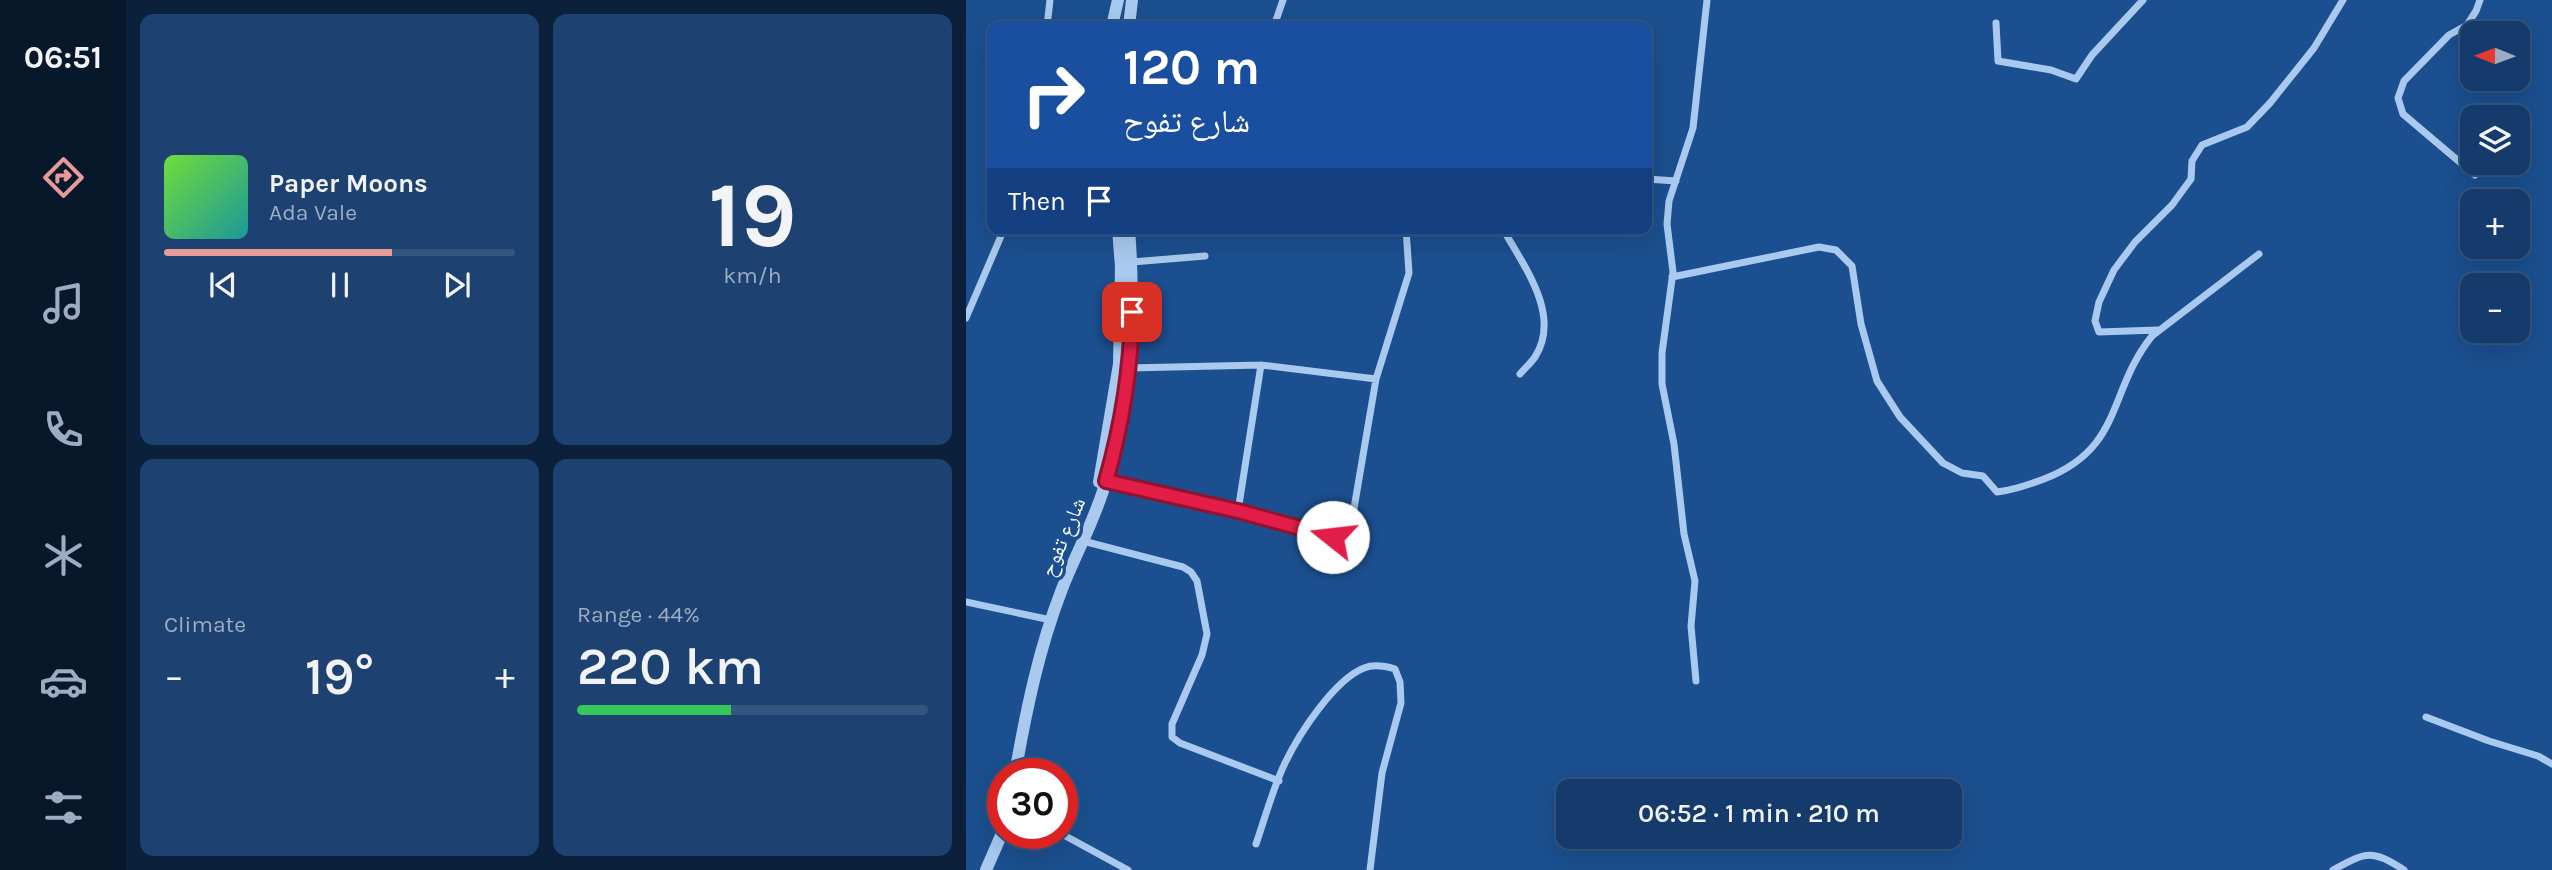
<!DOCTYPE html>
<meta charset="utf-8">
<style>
body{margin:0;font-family:Karla,"Noto Naskh Arabic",sans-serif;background:#1d4271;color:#f1f3f6;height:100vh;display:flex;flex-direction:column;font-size:26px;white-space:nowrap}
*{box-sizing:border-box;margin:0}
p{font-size:23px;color:#9dadc1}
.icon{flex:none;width:38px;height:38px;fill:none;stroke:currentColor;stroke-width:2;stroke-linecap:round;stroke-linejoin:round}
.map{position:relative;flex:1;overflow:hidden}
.sheet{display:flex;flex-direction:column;gap:14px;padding:14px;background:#0b203b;width:840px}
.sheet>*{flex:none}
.guide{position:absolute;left:21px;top:21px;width:665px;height:214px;border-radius:14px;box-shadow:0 7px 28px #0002,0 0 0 2px #33557e;background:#1a4fa0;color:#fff;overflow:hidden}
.needle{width:46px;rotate:271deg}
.tools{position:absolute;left:1494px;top:21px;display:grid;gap:14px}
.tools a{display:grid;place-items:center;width:70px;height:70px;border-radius:14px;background:#143b6b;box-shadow:0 7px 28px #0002,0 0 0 2px #33557e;font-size:35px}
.speed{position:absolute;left:21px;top:758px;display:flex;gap:14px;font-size:35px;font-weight:700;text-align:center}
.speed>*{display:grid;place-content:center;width:91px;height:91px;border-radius:50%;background:#143b6b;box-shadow:0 7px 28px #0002,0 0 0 2px #33557e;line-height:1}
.speed .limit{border:10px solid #d22;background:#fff;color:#111}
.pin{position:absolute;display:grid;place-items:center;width:60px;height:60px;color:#fff;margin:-30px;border-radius:14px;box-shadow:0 4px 10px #0006}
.me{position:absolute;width:77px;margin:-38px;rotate:286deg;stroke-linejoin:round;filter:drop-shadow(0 0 5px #0008)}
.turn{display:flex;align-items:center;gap:24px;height:147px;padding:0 21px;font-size:32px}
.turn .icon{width:91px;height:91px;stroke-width:2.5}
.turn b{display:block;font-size:49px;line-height:60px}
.then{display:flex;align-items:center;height:66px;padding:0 21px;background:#0003;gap:14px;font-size:26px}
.big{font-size:52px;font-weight:600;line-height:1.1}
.sheet .card{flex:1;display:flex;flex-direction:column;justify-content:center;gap:10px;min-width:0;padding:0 24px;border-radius:14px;background:#1d4271}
.sheet .dial{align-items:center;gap:0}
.dial b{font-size:91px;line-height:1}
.song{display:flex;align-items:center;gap:21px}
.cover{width:84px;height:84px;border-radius:10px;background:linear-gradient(135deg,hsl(100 70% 55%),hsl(180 70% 35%))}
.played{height:7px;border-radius:4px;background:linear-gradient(90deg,#e69b98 65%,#33557e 65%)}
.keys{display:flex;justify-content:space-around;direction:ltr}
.heat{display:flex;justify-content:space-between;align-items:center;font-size:38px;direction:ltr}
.charge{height:10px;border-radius:5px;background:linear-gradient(90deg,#34c759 44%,#33557e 0)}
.sheet .tiles{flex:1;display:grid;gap:14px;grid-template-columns:repeat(2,1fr)}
.trip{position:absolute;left:590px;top:779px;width:406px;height:70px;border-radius:14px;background:#143b6b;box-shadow:0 7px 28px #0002,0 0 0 2px #33557e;font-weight:600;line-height:70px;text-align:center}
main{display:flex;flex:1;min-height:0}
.dock{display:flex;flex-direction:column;width:126px;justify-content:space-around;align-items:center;background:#08182b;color:#9dadc1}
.dock .icon{width:49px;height:49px}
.dock .selected{color:#e69b98}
.dock b{font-size:32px;color:#f1f3f6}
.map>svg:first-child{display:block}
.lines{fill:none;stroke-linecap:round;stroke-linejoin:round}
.minor{stroke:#a9c9ee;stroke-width:7}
.tertiary{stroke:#a9c9ee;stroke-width:12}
.route-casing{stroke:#92132f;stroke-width:18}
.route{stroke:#e11d48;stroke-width:12}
.labels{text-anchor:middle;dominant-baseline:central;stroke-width:7;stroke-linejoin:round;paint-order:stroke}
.street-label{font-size:21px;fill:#fff;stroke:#1b4f8f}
</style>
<main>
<nav class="dock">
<b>06:51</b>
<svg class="icon selected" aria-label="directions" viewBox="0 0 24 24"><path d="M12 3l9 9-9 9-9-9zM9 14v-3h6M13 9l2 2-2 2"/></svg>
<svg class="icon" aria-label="music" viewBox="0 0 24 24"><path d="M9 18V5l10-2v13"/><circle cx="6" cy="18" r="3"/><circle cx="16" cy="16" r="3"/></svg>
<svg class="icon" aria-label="phone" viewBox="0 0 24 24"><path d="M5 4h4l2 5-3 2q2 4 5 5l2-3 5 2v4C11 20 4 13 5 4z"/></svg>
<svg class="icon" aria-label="climate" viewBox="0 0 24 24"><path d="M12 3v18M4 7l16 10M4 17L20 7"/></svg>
<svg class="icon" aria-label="car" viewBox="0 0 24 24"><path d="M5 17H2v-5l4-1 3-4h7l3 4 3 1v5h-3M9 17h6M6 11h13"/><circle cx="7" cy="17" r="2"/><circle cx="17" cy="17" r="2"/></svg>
<svg class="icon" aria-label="filters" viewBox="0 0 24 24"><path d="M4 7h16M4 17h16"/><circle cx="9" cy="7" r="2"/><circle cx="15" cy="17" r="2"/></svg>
</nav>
<section class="sheet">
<div class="tiles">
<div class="card">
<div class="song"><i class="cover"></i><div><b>Paper Moons</b><p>Ada Vale</p></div></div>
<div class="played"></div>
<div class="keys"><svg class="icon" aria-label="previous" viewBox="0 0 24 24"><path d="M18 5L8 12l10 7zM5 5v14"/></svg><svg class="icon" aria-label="pause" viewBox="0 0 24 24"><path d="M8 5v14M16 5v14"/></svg><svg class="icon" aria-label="next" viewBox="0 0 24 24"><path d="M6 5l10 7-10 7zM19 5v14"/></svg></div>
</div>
<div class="card dial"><b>19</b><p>km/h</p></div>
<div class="card"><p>Climate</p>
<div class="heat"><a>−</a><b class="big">19°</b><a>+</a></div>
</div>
<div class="card"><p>Range · 44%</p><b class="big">220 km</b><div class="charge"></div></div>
</div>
</section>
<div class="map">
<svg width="1586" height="870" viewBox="0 0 1586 870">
<rect width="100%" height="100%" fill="#1b4f8f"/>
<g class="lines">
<path class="minor" d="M1030,23L1032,61L1085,70L1110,79L1126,55L1177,0
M81,26L84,0
M308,26L317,0
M1509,175L1437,114L1432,98L1438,81L1483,35L1501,25L1510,11L1514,0
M681,179L710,181
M537,229C557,265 596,315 569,357C565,363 559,368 554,374
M166,262L239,256
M706,277L853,247L870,250L886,266L895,324L911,381L934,417L977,463L996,473L1017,476L1031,492C1048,490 1062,485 1078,479C1158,448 1141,392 1186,336L1293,254
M0,318L38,229
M1192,330L1133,332L1129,321L1133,302L1148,270L1169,242L1206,205L1225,179L1226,161L1236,145L1281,127L1304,103L1348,48L1377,0
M163,368L295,365L410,379
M140,481L272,511L367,537L377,535L385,526L410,379L443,273L440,229
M272,511L295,365
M117,541L217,567L225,572L231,581L241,634L236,655L206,724V737L214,743L313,781
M0,602L85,620
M730,681L725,626L729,581L718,534L708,444L696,384V353L707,272L701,224L703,201L727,128L741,0
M1460,717L1523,741L1572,756L1586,764
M94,833L162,870
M290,844C299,818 307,788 319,763C333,734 368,680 398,668C408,664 419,666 429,669L434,682L435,703L416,773L404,870
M1367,870C1399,853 1405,848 1438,870"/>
<path class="tertiary" d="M146,26L152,0
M163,26L166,0
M133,482L153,364L155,267L152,229
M49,774C60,711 73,648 96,589C110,553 130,518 140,481C164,398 170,315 163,229
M20,870L37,831"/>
</g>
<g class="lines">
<g class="route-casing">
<path id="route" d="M166,312C165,370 156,425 140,481L272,511L367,537"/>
</g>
<use href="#route" class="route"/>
</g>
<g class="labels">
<g class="street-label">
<text transform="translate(97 537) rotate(-67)">شارع تفوح</text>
</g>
</g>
</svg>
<div class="tools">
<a><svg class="needle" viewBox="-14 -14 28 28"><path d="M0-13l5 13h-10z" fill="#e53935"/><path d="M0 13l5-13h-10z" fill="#9dadc1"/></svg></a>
<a><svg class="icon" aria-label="layers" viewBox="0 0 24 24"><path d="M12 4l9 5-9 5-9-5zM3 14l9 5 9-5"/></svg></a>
<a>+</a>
<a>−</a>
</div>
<div class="speed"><div class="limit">30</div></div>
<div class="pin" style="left:166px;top:312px;background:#d93025"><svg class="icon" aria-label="arrive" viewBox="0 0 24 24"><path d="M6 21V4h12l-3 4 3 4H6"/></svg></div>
<svg class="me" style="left:367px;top:537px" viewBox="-20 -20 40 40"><circle r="19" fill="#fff"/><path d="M0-13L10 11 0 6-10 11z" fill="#e11d48"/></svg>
<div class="trip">06:52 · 1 min · 210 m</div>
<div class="guide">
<div class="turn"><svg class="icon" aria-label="right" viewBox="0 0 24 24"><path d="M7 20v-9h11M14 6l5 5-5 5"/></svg><div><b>120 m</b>شارع تفوح</div></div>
<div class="then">Then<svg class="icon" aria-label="arrive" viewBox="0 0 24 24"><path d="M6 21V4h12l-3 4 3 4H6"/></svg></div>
</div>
</div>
</main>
